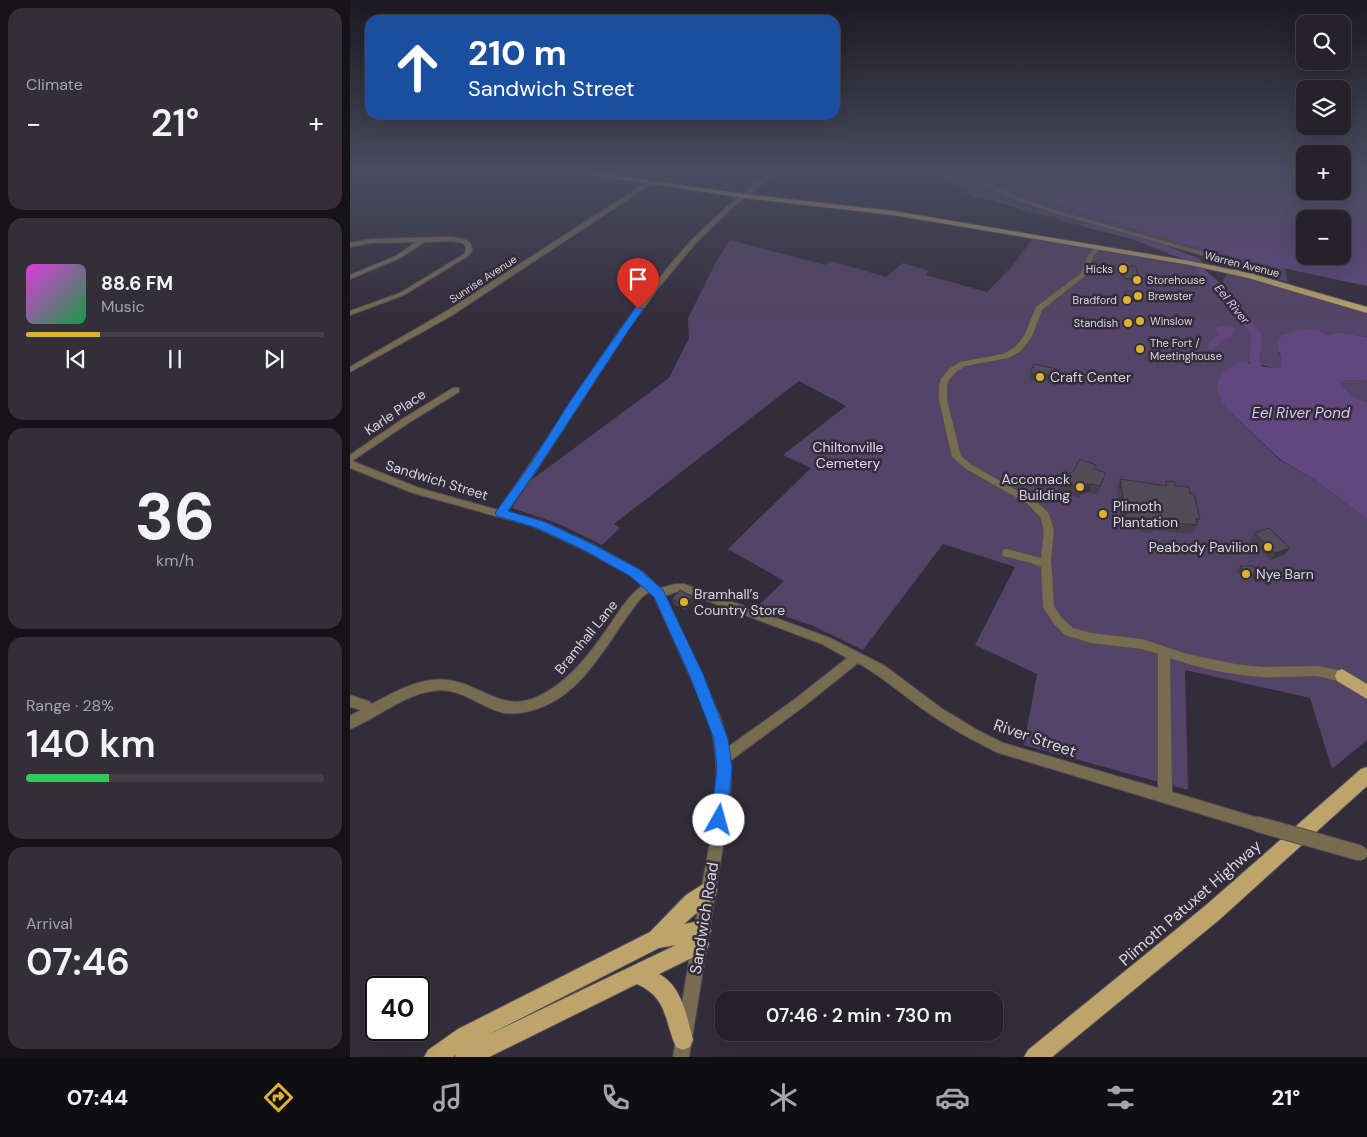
<!DOCTYPE html>
<meta charset="utf-8">
<style>
body{margin:0;font-family:"DM Sans",sans-serif;background:#322f38;color:#f1f3f6;height:100vh;display:flex;flex-direction:column;font-size:19px;white-space:nowrap}
*{box-sizing:border-box;margin:0}
p{font-size:16px;color:#a4a4a9}
.icon{flex:none;width:28px;height:28px;fill:none;stroke:currentColor;stroke-width:2;stroke-linecap:round;stroke-linejoin:round}
.map{position:relative;flex:1;overflow:hidden}
.drawer{display:flex;flex-direction:column;gap:8px;padding:8px;background:#151318;width:350px}
.drawer>*{flex:none}
.guide{position:absolute;left:15px;top:15px;width:475px;height:105px;border-radius:15px;box-shadow:0 5px 20px #0002,0 0 0 1px #423f48;background:#1a4fa0;color:#fff;overflow:hidden}
.tools{position:absolute;left:946px;top:15px;display:grid;gap:10px}
.tools a{display:grid;place-items:center;width:55px;height:55px;border-radius:10px;background:#26222c;box-shadow:0 5px 20px #0002,0 0 0 1px #423f48;font-size:25px}
.speed{position:absolute;left:15px;top:976px;display:flex;gap:10px;font-size:25px;font-weight:700;text-align:center}
.speed>*{display:grid;place-content:center;width:65px;height:65px;border-radius:50%;background:#26222c;box-shadow:0 5px 20px #0002,0 0 0 1px #423f48;line-height:1}
.speed .limit{border:2px solid #111;border-radius:8px;background:#fff;color:#111}
.pin{position:absolute;display:grid;place-items:center;width:42px;height:42px;color:#fff;margin:-51px -21px;border-radius:50% 50% 50% 0;rotate:-45deg;box-shadow:0 0 5px #0007}
.pin .icon{rotate:45deg}
.me{position:absolute;width:55px;margin:-28px;rotate:7deg;stroke-linejoin:round;filter:drop-shadow(0 0 4px #0008)}
.turn{display:flex;align-items:center;gap:18px;height:105px;padding:0 20px;font-size:22px}
.turn .icon{width:65px;height:65px;stroke-width:2.5}
.turn b{display:block;font-size:35px;line-height:42px}
.big{font-size:38px;font-weight:600;line-height:1.1}
.drawer .tile{flex:1;display:flex;flex-direction:column;justify-content:center;gap:8px;min-width:0;padding:0 18px;border-radius:15px;background:#322f38}
.drawer .dial{align-items:center;gap:0}
.dial b{font-size:65px;line-height:1}
.song{display:flex;align-items:center;gap:15px}
.cover{width:60px;height:60px;border-radius:8px;background:linear-gradient(135deg,hsl(300 70% 55%),hsl(140 70% 35%))}
.played{height:5px;border-radius:2px;background:linear-gradient(90deg,#deb133 25%,#423f48 25%)}
.keys{display:flex;justify-content:space-around;direction:ltr}
.heat{display:flex;justify-content:space-between;align-items:center;font-size:28px;direction:ltr}
.charge{height:8px;border-radius:4px;background:linear-gradient(90deg,#34c759 28%,#423f48 0)}
.trip{position:absolute;left:365px;top:991px;width:288px;height:50px;border-radius:15px;background:#26222c;box-shadow:0 5px 20px #0002,0 0 0 1px #423f48;font-weight:600;line-height:50px;text-align:center}
.menu{display:flex;height:80px;justify-content:space-around;align-items:center;background:#0f0e12;color:#a4a4a9}
.menu .icon{width:35px;height:35px}
.menu .selected{color:#deb133}
.menu b{font-size:22px;color:#f1f3f6}
main{display:flex;flex:1;min-height:0}
.map>svg:first-child{display:block}
.green{fill:#544467}
.water{fill:#62477f;fill-rule:evenodd}
.lines{fill:none;stroke-linecap:round;stroke-linejoin:round}
.river{fill:#62477f;fill-rule:evenodd}
.minor-casing{stroke:#514b58;stroke-width:2}
.major-casing{stroke:#514b58;stroke-width:2}
.minor{fill:#776b50;fill-rule:evenodd}
.major{fill:#bca46b;fill-rule:evenodd}
.minor-bridge-casing{stroke:#514b58;stroke-width:17;stroke-linecap:butt}
.minor-bridge{stroke:#776b50;stroke-width:15}
.wall{fill:#46404d}
.shaded-wall{fill:#39343f}
.building{fill:#514b5a;stroke:#39343f}
.route{fill:#1a73e8;stroke:#114b97}
.poi-dot{fill:#deb133;stroke:#332d3b;stroke-width:2}
.labels{text-anchor:middle;dominant-baseline:central;stroke-width:5;stroke-linejoin:round;paint-order:stroke}
.far-street-label{font-size:11px;fill:#d8d5de;stroke:#332d3b}
.far-poi-label{font-size:11px;fill:#d8d5de;stroke:#332d3b;text-anchor:start}
.far-water-label{font-size:12px;font-style:italic;fill:#dcc5f8;stroke:#332d3b}
.poi-label{font-size:14px;fill:#d8d5de;stroke:#332d3b;text-anchor:start}
.street-label{font-size:14px;fill:#d8d5de;stroke:#332d3b}
.park-label{font-size:14px;fill:#e4d5f7;stroke:#332d3b}
.water-label{font-size:15px;font-style:italic;fill:#dcc5f8;stroke:#332d3b}
.near-street-label{font-size:16px;fill:#d8d5de;stroke:#332d3b}
</style>
<main>
<section class="drawer">
<div class="tile"><p>Climate</p>
<div class="heat"><a>−</a><b class="big">21°</b><a>+</a></div>
</div>
<div class="tile">
<div class="song"><i class="cover"></i><div><b>88.6 FM</b><p>Music</p></div></div>
<div class="played"></div>
<div class="keys"><svg class="icon" aria-label="previous" viewBox="0 0 24 24"><path d="M18 5L8 12l10 7zM5 5v14"/></svg><svg class="icon" aria-label="pause" viewBox="0 0 24 24"><path d="M8 5v14M16 5v14"/></svg><svg class="icon" aria-label="next" viewBox="0 0 24 24"><path d="M6 5l10 7-10 7zM19 5v14"/></svg></div>
</div>
<div class="tile dial"><b>36</b><p>km/h</p></div>
<div class="tile"><p>Range · 28%</p><b class="big">140 km</b><div class="charge"></div></div>
<div class="tile"><p>Arrival</p><b class="big">07:46</b></div>
</section>
<div class="map">
<svg width="1017" height="1057" viewBox="0 0 1017 1057">
<rect width="100%" height="100%" fill="#332d3b"/>
<path class="green" d="M592,172H633L760,222L852,248L935,268L938,282L881,266L864,263L848,255L776,232L743,226L673,209L657,201L628,195L614,184Z
M683,238L844,266L855,279L865,286L871,283L878,272L1017,312V337L987,332L978,335L968,330L928,352L933,362L932,367L924,368L899,362L876,408L930,460L967,481L1017,519V740L982,769L960,698L835,670L838,790L674,745L687,674L625,645L665,567L593,544L513,650L461,625L407,607L434,581L378,549L461,468L433,455L496,406L449,381L264,524L270,528L252,545L209,524L162,508L180,481L319,378L339,338L338,318L367,260L380,240L475,265L481,261L536,277L553,263L579,271L576,275L637,292L663,265Z
M995,380L1017,381V402C1006,400 998,393 991,384Z"/>
<path class="water" d="M584,172H592L614,184L628,195L657,201L673,209L755,230C711,222 668,208 626,196L625,198L616,192L618,191Z
M633,172H955V191H992L993,172H1017V286C931,268 845,249 761,222C718,208 675,190 633,172ZM955,219H992V256H955Z
M881,325L886,330L880,339L872,340L864,350L857,349L860,341L869,335L866,328Z
M952,330H968L978,335L987,332L1017,337V381L995,380L991,384C998,393 1006,400 1017,402V519L967,481L931,460L876,408L867,391L868,381L872,374L887,362C902,362 917,370 931,367C934,354 922,349 932,335Z"/>
<g class="lines">
<path class="river" d="M734,223L785,234L850,259L855,270L877,289L880,298L910,332L912,342L909,360L918,380L916,382H908L899,360L902,342L900,332L872,301L869,292L848,273L843,263L779,238L734,227Z"/>
<g class="minor-casing">
<path id="minor" d="M402,172H408V182L421,172H427L383,207L344,245L309,287L277,331L186,471L157,512L189,520L240,543L293,572L310,588L326,584H334L480,638L535,666L591,708L629,731L653,743L808,788V654L792,649L741,643L715,635L704,624L693,607L691,567L681,563L653,556L652,553L653,550L657,549L691,558L694,530L690,517L678,504L616,469L602,457L589,400V385L591,379L600,368L610,362L653,354L665,347L674,336L686,307L730,274L738,255L748,245L751,247L744,256L735,276L692,310L682,336L671,351L658,358L615,366L606,372L599,380L597,385V400L611,456L622,465L684,500L698,512L704,530L701,559L704,606L712,618L723,628L741,633L792,639L837,654L885,664L912,667L968,666L996,672L998,676L996,680C987,683 976,677 966,676C948,676 929,678 911,677C881,675 849,668 820,658L822,792L912,819L914,824L912,829L907,831L646,752C625,741 603,730 583,716C557,699 535,678 508,663L453,707L380,761L381,783L376,827L339,1057H323C332,1003 341,949 350,896C361,834 376,781 359,719L304,596L299,592L292,597C258,637 236,697 180,711C172,713 162,714 154,713C128,707 111,686 82,691C51,696 28,718 0,729V716L11,710L0,707V695L18,701L22,704C44,692 71,677 97,680C130,683 151,713 187,697C219,683 242,651 261,623C271,609 279,595 293,585L285,578L232,549L182,526L63,493L0,468V455L54,418L103,388H109V392L60,422L2,461L69,488L148,510C212,421 266,324 339,243C352,230 366,216 380,204C386,199 397,194 401,187C404,182 403,178 402,172ZM326,592H334L472,644L497,658L445,699L378,747L371,719L315,596Z
M607,172H614L661,194L705,210L884,261L893,267L889,274H885L884,273L886,268L880,263L701,212L657,196Z
M299,181L301,182V184L101,316L0,372V367L95,312Z
M102,237L116,240L121,244L122,251L118,256L54,295L0,315V311L50,293L114,254L116,251V246L112,243L102,241L75,242L50,258L0,279V275L46,256L66,242L21,243L0,247V243L21,239Z"/>
</g>
<g class="major-casing">
<path id="major" d="M222,172H241L394,194L543,211L840,261L903,274L1017,307V313L898,278L840,265L543,215L394,198Z
M992,669L1017,684V699L987,681L985,676L987,671Z
M1017,767V786L869,920L702,1057H674L678,1050L855,906L1011,769Z
M358,881L365,883L367,890L365,897L334,924L351,921L358,924L361,931L356,938L359,944L356,951L309,974C332,986 337,1017 343,1040L340,1047L333,1050L326,1047C314,1020 318,998 287,984L139,1057H105L106,1055L103,1057H74L78,1050L108,1029L300,932L336,895ZM326,945L138,1035L309,948Z"/>
</g>
<use href="#minor" class="minor"/>
<use href="#major" class="major"/>
<g class="minor-bridge-casing">
<path id="minor-bridge" d="M907,824L1010,853"/>
</g>
<use href="#minor-bridge" class="minor-bridge"/>
</g>
<path class="wall" d="M772,266L789,280V282L773,280L771,268Z
M775,291L792,301L791,303L775,302L774,293Z
M684,364L706,375L703,383L690,380L689,382L678,380L680,373Z
M744,469L756,473L747,495L739,492L731,494L729,498L708,491L711,482Z
M770,479L815,485L816,481L825,486L850,519L842,534L804,530L802,533L789,531L788,528L772,526L767,488Z
M904,533L935,554L921,560L900,540Z
M890,566L908,574L905,578L892,579L887,571Z
M343,597L344,601L336,610L323,604L322,599Z"/>
<path class="shaded-wall" d="M742,484L739,492L731,494L729,498L734,485Z
M940,548L935,554L921,560L925,553Z
M343,597L344,601L336,610L334,606Z"/>
<path class="building" d="M772,266L786,267L789,280L773,278Z
M775,291L791,293L792,301L776,300Z
M684,364L707,369L704,376L691,373L690,376L680,373Z
M730,459L746,465L744,469L756,473L750,486L742,484L734,485L732,489L711,482L716,474L723,472Z
M770,479L817,486L816,481L825,482V486L839,487L840,494H844L850,519H846L847,525L806,521V524L793,522L792,519L776,517Z
M919,528L940,548L925,553L904,533Z
M890,566H903L908,574L894,575Z
M330,590L343,597L334,606L322,599Z"/>
<linearGradient id="sky" x2="0" y2="1"><stop stop-color="#1c1920"/><stop offset="0.54" stop-color="#4a4c60"/><stop offset="1" stop-color="#4a4c60" stop-opacity="0"/></linearGradient>
<rect width="1017" height="320" fill="url(#sky)"/>
<path class="route" d="M286,307L293,309C247,376 205,445 158,511L195,522L242,544L289,569L313,590L353,674L378,739L382,768L377,820L374,826L369,828L363,826L361,820L367,768L364,739L339,674L304,597L280,576L234,550L187,528L147,516L145,513L180,465L221,400Z"/>
<g class="poi-dot">
<circle cx="773" cy="269" r="5"/>
<circle cx="787" cy="280" r="5"/>
<circle cx="788" cy="296" r="5"/>
<circle cx="777" cy="300" r="5"/>
<circle cx="790" cy="321" r="5"/>
<circle cx="778" cy="323" r="5"/>
<circle cx="790" cy="349" r="5"/>
<circle cx="690" cy="377" r="5"/>
<circle cx="730" cy="487" r="5"/>
<circle cx="753" cy="514" r="5"/>
<circle cx="918" cy="547" r="5"/>
<circle cx="896" cy="574" r="5"/>
<circle cx="334" cy="602" r="5"/>
</g>
<g class="labels">
<g class="far-street-label">
<text transform="translate(892 264) rotate(14)">Warren Avenue</text>
<text transform="translate(133 279) rotate(-33)">Sunrise Avenue</text>
</g>
<g class="far-poi-label">
<text x="763" y="269" text-anchor="end">Hicks</text>
<text x="797" y="280">Storehouse</text>
<text x="798" y="296">Brewster</text>
<text x="767" y="300" text-anchor="end">Bradford</text>
<text x="800" y="321">Winslow</text>
<text x="768" y="323" text-anchor="end">Standish</text>
<text x="800" y="343">The Fort /<tspan x="800" dy="13">Meetinghouse</tspan></text>
</g>
<g class="far-water-label">
<text transform="translate(882 304) rotate(51)">Eel River</text>
</g>
<g class="poi-label">
<text x="700" y="377">Craft Center</text>
<text x="720" y="479" text-anchor="end">Accomack<tspan x="720" dy="16">Building</tspan></text>
<text x="763" y="506">Plimoth<tspan x="763" dy="16">Plantation</tspan></text>
<text x="908" y="547" text-anchor="end">Peabody Pavilion</text>
<text x="906" y="574">Nye Barn</text>
<text x="344" y="594">Bramhall’s<tspan x="344" dy="16">Country Store</tspan></text>
</g>
<g class="street-label">
<text transform="translate(45 412) rotate(-34)">Karle Place</text>
<text transform="translate(87 480) rotate(17)">Sandwich Street</text>
<text transform="translate(236 637) rotate(-51)">Bramhall Lane</text>
</g>
<g class="park-label">
<text x="498" y="447">Chiltonville<tspan x="498" dy="16">Cemetery</tspan></text>
</g>
<g class="water-label">
<text x="951" y="413">Eel River Pond</text>
</g>
<g class="near-street-label">
<text transform="translate(685 738) rotate(19)">River Street</text>
<text transform="translate(840 903) rotate(-41)">Plimoth Patuxet Highway</text>
<text transform="translate(354 918) rotate(-81)">Sandwich Road</text>
</g>
</g>
</svg>
<div class="tools">
<a><svg class="icon" aria-label="search" viewBox="0 0 24 24"><circle cx="10" cy="10" r="6"/><path d="M15 15l6 6"/></svg></a>
<a><svg class="icon" aria-label="layers" viewBox="0 0 24 24"><path d="M12 4l9 5-9 5-9-5zM3 14l9 5 9-5"/></svg></a>
<a>+</a>
<a>−</a>
</div>
<div class="speed"><div class="limit">40</div></div>
<div class="pin" style="left:288px;top:309px;background:#d93025"><svg class="icon" aria-label="arrive" viewBox="0 0 24 24"><path d="M6 21V4h12l-3 4 3 4H6"/></svg></div>
<svg class="me" style="left:369px;top:820px" viewBox="-20 -20 40 40"><circle r="19" fill="#fff"/><path d="M0-13L10 11 0 6-10 11z" fill="#1a73e8"/></svg>
<div class="trip">07:46 · 2 min · 730 m</div>
<div class="guide">
<div class="turn"><svg class="icon" aria-label="ahead" viewBox="0 0 24 24"><path d="M12 20V5M6 11l6-6 6 6"/></svg><div><b>210 m</b>Sandwich Street</div></div>
</div>
</div>
</main>
<nav class="menu">
<b>07:44</b>
<svg class="icon selected" aria-label="directions" viewBox="0 0 24 24"><path d="M12 3l9 9-9 9-9-9zM9 14v-3h6M13 9l2 2-2 2"/></svg>
<svg class="icon" aria-label="music" viewBox="0 0 24 24"><path d="M9 18V5l10-2v13"/><circle cx="6" cy="18" r="3"/><circle cx="16" cy="16" r="3"/></svg>
<svg class="icon" aria-label="phone" viewBox="0 0 24 24"><path d="M5 4h4l2 5-3 2q2 4 5 5l2-3 5 2v4C11 20 4 13 5 4z"/></svg>
<svg class="icon" aria-label="climate" viewBox="0 0 24 24"><path d="M12 3v18M4 7l16 10M4 17L20 7"/></svg>
<svg class="icon" aria-label="car" viewBox="0 0 24 24"><path d="M5 17H2v-5l4-1 3-4h7l3 4 3 1v5h-3M9 17h6M6 11h13"/><circle cx="7" cy="17" r="2"/><circle cx="17" cy="17" r="2"/></svg>
<svg class="icon" aria-label="filters" viewBox="0 0 24 24"><path d="M4 7h16M4 17h16"/><circle cx="9" cy="7" r="2"/><circle cx="15" cy="17" r="2"/></svg>
<b>21°</b>
</nav>
